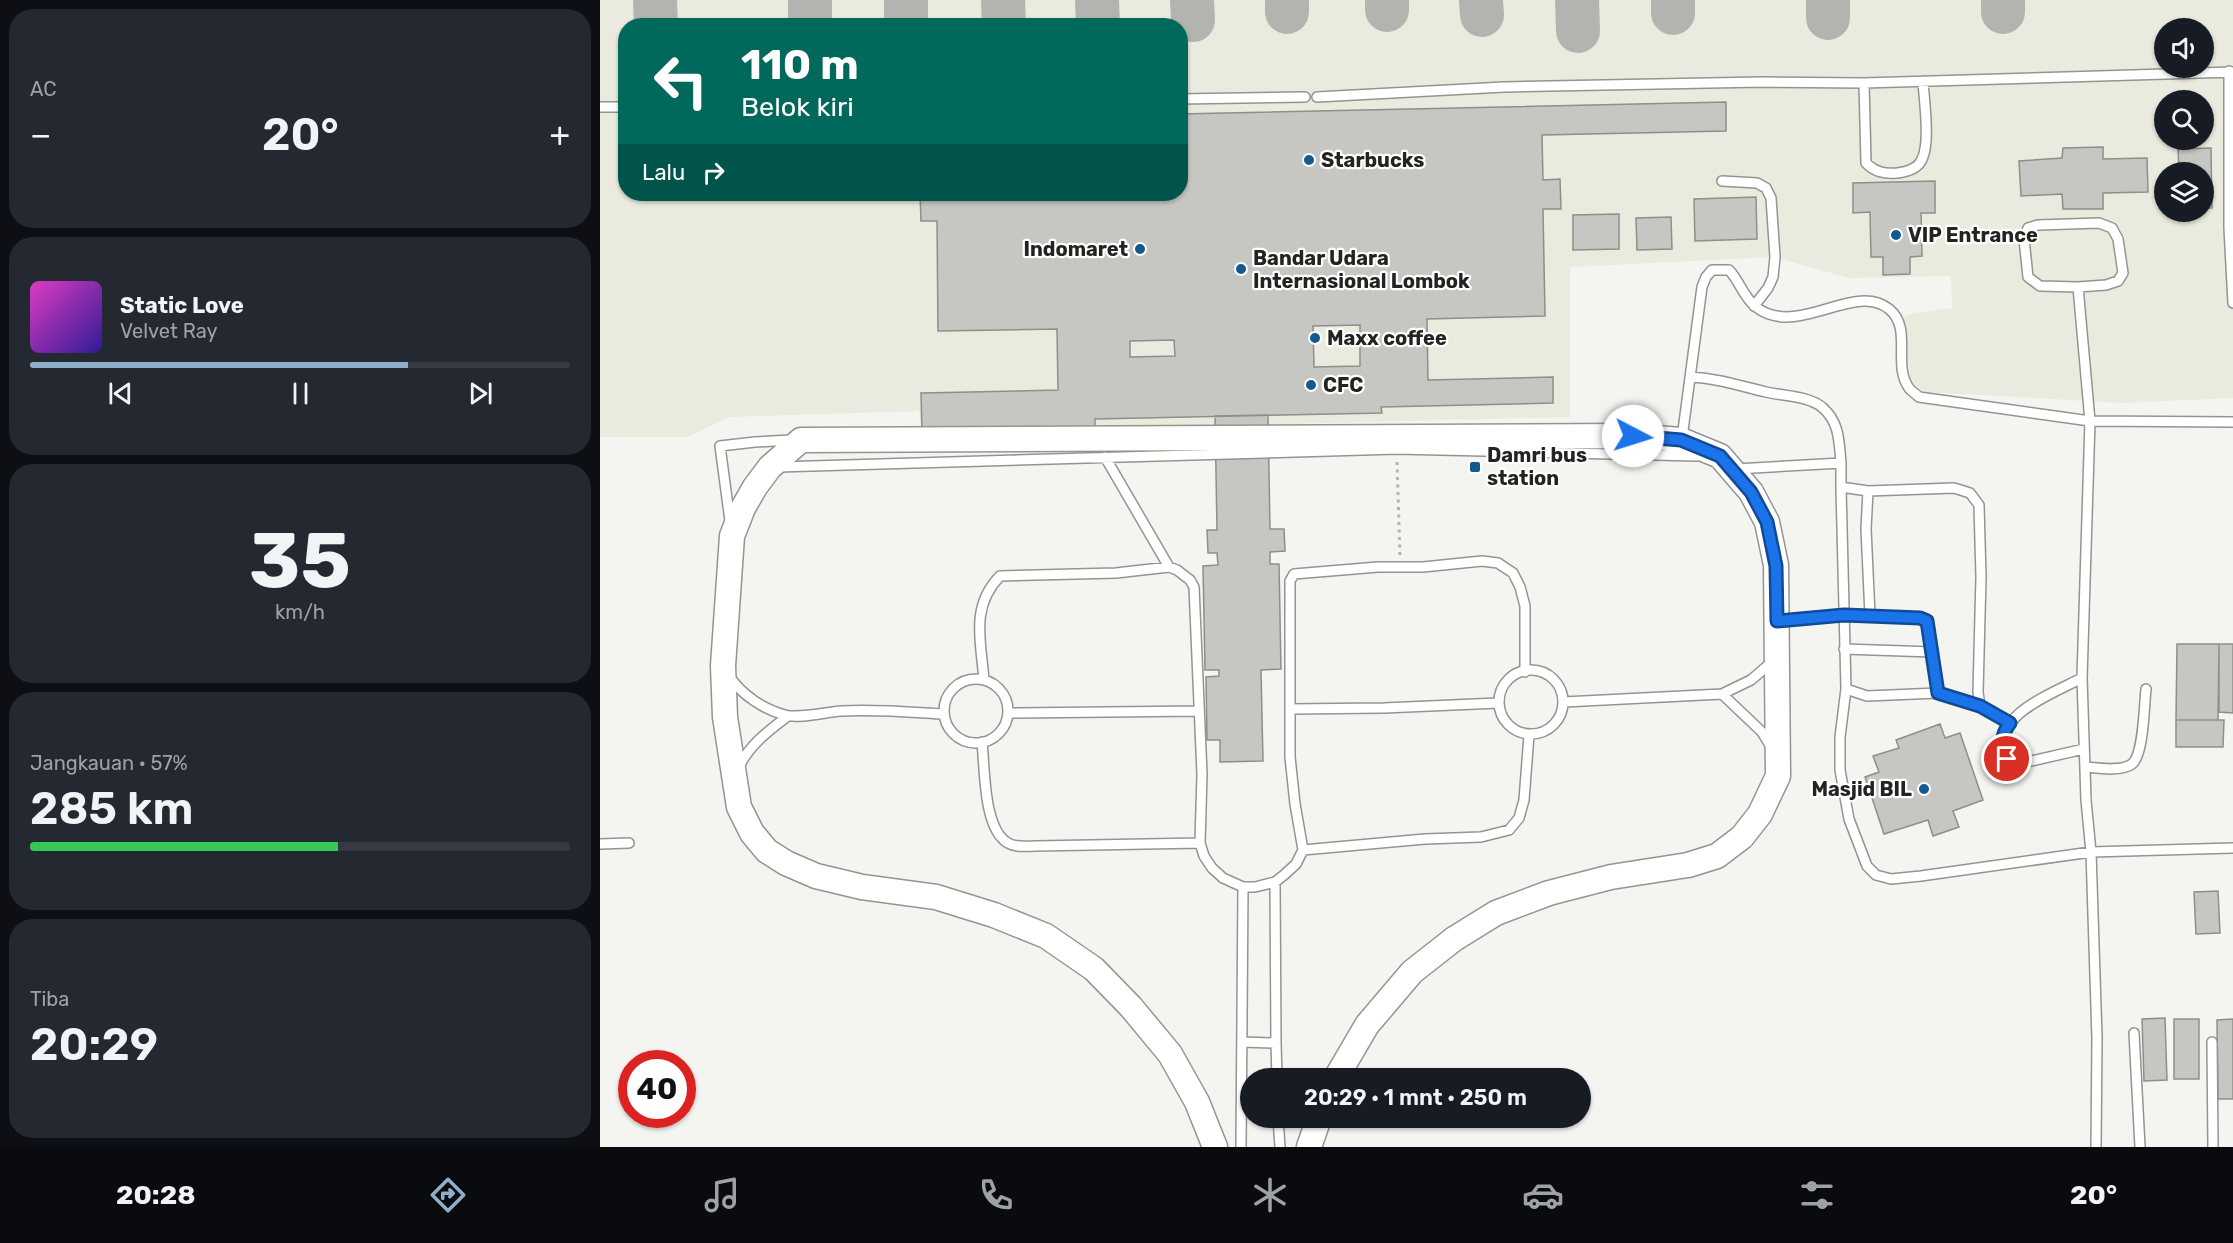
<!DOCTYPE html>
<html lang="id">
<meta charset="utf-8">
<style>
body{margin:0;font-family:Rubik,sans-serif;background:#242831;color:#f1f3f6;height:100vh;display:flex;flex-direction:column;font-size:22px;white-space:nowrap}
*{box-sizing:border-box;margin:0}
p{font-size:20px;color:#9ea1a6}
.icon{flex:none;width:33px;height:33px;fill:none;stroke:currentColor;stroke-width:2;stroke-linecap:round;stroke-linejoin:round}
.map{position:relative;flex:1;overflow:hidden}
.drawer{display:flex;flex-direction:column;gap:9px;padding:9px;background:#0d0f14;width:600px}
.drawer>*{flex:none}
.hud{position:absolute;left:18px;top:18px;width:570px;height:183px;border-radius:24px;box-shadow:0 2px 4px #0004;background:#00695c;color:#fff;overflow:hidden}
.fabs{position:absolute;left:1554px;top:18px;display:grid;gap:12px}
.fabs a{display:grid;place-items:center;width:60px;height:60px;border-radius:50%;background:#171b24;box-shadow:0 2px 4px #0004;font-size:30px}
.speed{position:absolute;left:18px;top:1050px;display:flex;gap:12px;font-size:30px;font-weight:700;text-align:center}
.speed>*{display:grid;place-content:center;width:78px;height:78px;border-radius:50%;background:#171b24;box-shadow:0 2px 4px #0004;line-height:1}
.speed .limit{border:9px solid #d22;background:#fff;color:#111}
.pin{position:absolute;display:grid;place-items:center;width:51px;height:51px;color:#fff;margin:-26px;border:3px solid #fff;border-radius:50%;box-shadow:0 2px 6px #0007}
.me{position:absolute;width:66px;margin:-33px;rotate:95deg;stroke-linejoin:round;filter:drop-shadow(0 0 4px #0008)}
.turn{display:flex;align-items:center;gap:21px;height:126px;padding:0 24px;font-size:27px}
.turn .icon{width:78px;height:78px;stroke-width:2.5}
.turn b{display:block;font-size:42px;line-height:51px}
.then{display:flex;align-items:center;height:57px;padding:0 24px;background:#0003;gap:12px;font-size:22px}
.big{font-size:45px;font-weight:600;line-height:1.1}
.drawer .card{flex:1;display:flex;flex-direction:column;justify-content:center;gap:9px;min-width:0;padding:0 21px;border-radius:24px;background:#242831}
.drawer .dial{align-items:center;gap:0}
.dial b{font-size:78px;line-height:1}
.song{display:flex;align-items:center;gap:18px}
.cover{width:72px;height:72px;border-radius:9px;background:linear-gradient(135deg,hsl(310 70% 55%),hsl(250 70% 35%))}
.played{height:6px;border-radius:3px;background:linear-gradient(90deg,#8dafc8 70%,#363941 70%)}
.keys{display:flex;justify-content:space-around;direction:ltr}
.heat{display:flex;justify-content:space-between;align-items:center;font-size:33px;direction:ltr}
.charge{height:9px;border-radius:4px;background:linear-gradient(90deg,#34c759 57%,#363941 0)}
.trip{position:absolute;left:640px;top:1068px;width:351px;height:60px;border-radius:30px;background:#171b24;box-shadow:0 2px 4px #0004;font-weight:600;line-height:60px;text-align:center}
.tabs{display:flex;height:96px;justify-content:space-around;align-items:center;background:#090b0e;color:#9ea1a6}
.tabs .icon{width:42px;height:42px}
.tabs .current{color:#8dafc8}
.tabs b{font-size:27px;color:#f1f3f6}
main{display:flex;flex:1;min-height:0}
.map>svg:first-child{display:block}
.built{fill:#eaebde;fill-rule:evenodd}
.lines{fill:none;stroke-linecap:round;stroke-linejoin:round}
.taxiway{stroke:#b3b4b0;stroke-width:44}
.building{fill:#c6c6c2;stroke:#8e8e8a;stroke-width:1.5;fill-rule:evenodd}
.service-casing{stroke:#949490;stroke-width:12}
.tertiary-casing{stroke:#949490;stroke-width:27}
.path{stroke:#b2b3af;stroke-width:3;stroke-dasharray:3 4.5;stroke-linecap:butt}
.service{stroke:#fff;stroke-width:9}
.tertiary{stroke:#fff;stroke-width:24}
.route-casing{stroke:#114b97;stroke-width:15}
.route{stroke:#1a73e8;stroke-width:10}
.poi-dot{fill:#135b8f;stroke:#fff;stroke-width:2}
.labels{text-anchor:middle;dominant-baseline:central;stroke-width:4.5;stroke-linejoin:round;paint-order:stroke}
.poi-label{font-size:20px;font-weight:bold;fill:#232422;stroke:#fff;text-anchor:start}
</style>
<main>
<section class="drawer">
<div class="card"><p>AC</p>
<div class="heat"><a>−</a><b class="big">20°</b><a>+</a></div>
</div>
<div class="card">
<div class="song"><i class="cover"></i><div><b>Static Love</b><p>Velvet Ray</p></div></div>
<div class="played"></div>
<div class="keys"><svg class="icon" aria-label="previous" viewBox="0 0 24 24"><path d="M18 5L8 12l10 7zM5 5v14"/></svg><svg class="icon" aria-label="pause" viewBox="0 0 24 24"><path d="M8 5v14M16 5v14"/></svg><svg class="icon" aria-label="next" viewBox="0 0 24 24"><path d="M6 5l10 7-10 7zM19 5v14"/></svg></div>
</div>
<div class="card dial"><b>35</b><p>km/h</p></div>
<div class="card"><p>Jangkauan · 57%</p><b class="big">285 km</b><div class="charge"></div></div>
<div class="card"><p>Tiba</p><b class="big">20:29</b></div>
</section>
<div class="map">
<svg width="1633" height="1147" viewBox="0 0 1633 1147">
<rect width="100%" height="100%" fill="#f4f5f0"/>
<path class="built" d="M0,0H1633V398L1521,403L1327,392L1317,387L1310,378L1304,318L1309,314L1352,308L1351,276L1249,278L1174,257L970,267V417L322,433L319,411L129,417L88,437H0ZM26,26H580V194H26ZM1564,28H1604V68H1564ZM1564,100H1604V140H1564ZM1564,172H1604V212H1564Z"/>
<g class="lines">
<path class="taxiway" d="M55,0L56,26
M210,0V20
M306,0V26
M403,0L404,26
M497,0L498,26
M592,0L593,20
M687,0V12
M787,0V10
M881,0L882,15
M977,0L978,31
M1073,0V13
M1228,0V18
M1403,0V12"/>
</g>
<path class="building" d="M1126,102V131L942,135L943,180L960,179L961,209H943L945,316L827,319L828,380L953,377V403L781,407L782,413L495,419V430L322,433L321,393L458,390L457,329L338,331L337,221H321L320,194H580V114ZM760,325V366L714,367L713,326ZM574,340L575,356L530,357V341Z
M1503,147V159L1547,158L1548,192L1503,193V209H1463L1462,194L1421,196L1419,161L1462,158L1463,148Z
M1611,148L1612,208H1604V172H1579L1578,149Z
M1335,181V213H1321L1322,256L1310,257V274L1283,275V257H1271L1270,212L1253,213V183Z
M1156,197L1157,239L1095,241L1094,199Z
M1019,214V249L973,250V215Z
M1071,217L1072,249L1037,250L1036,218Z
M668,415L670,529H684L685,551L670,552V564H679L681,669L661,670L663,761L620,762V740H607L606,677L619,676V670H605L603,566L618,565L617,553H608L607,530H617L615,416Z
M1577,644H1619L1618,720H1576Z
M1619,644H1633V713L1619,712Z
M1576,720H1624L1623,747H1576Z
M1340,724L1345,738L1360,733L1383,800L1353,811L1359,827L1333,836L1328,820L1284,834L1265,777L1279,772L1273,756L1299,748L1296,740Z
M1618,891L1620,933L1596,934L1594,892Z
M1565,1018L1567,1080L1544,1081L1542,1019Z
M1574,1019H1599V1079H1574Z
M1633,1019V1099H1618L1617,1020Z"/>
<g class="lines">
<g class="service-casing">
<path id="service" d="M1629,71V228L1633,303
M1264,83L1266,163C1275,172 1284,174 1297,173C1305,172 1317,169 1321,161C1331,145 1324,100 1323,81
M717,97L904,87L1162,82L1264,83L1633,72
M580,99L705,97
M0,107H26
M1122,181L1157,183L1166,188L1171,198L1175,257L1173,277L1168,288L1154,306
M1090,377C1117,378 1140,386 1166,392C1183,396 1210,396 1223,408C1240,423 1239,443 1241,463
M1082,438L1102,287L1106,277L1112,270H1129C1139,280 1144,298 1156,307C1197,339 1254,281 1289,309C1313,328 1292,365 1309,388C1311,391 1316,394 1319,397L1490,421L1478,287L1506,285L1518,281L1523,273L1518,239L1512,228L1499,223L1438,225L1428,228L1424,239L1428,277L1440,286L1478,287
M505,457L569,567
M178,467L797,449L1097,456
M1136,469L1241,463V487
M1268,491L1266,529L1270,615
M130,521L120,446L155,442L192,440
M1177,621L1244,615L1324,619L1329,626L1338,693
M1244,649L1333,652
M899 702a32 32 0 1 1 64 0a32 32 0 1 1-64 0Z
M129,676C142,695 163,709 185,715C199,719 226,712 241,711C275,709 309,712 343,714
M1482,678C1454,693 1385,717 1407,759L1418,764L1484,749
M344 711a32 32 0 1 1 64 0a32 32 0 1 1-64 0Z
M384,680C381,641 370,607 400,576L516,573L569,567L577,570L590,580L594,587L602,774L600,843L604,856L612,868L623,878L643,887H655L675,882L684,875L696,864L703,850L695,804L690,757V581L694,574L778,567H823L882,561L898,563L913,573L920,587L925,606V672
M1246,689L1240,737V770L1249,819L1267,866L1276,875L1291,879L1321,876L1491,852L1633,848
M1122,694L1162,732L1171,747
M964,702L1122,694L1151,680L1173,661
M1380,706L1338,693L1267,696L1246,689L1241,487L1268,491L1354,488L1370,493L1379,505L1381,577L1378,692L1380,706L1410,723
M690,709L784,708L898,703
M408,713L598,711
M382,742C385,768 383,829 408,843C416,848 427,846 436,846L600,843
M1485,767C1497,768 1521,772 1532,764C1544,754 1544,705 1546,689
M138,769C148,746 168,731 188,716
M0,844L29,843
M703,850L825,839L881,837L909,830L919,818L924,800L929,735
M675,882L676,1043
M1534,1033L1540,1147
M642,1042L676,1043L677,1078
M1612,1042L1613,1147
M678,1118L680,1147
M641,1147L643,887
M1496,1147L1497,1038L1491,852L1486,800L1482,678L1490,421L1633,422"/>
</g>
<g class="tertiary-casing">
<path id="tertiary" d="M615,1147L597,1102L570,1054L531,1007L494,969L446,936L394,915L336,897L262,887L216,876L186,863L167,851L152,833L139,807L125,717L123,666L132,536L143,508L155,487L170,467L201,440L1033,436L1081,440L1120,456L1151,492L1167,522L1176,565L1178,776L1160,814L1142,837L1117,856L1088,865L1011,877L949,893L896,913L854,939L812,972L767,1025L736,1078
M709,1147L719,1118"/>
</g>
<path class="path" d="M797,462L800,556"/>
<use href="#service" class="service"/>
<use href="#tertiary" class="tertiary"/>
</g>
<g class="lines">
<g class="route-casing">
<path id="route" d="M1033,436L1081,440L1120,456L1151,492L1167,522L1176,566L1177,621L1244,615L1320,618L1327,621L1338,693L1380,706L1410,723C1401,735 1400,745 1407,759"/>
</g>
<use href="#route" class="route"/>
</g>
<g class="poi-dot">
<circle cx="709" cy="160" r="6"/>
<circle cx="1296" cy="235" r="6"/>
<circle cx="540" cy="249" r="6"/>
<circle cx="641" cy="269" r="6"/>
<circle cx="715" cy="338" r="6"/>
<circle cx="711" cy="385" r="6"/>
<rect x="869" y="461" width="12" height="12" rx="3"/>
<circle cx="1324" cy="789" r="6"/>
</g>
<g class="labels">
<g class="poi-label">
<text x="721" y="160">Starbucks</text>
<text x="1308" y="235">VIP Entrance</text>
<text x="528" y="249" text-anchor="end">Indomaret</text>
<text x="653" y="258">Bandar Udara<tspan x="653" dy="23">Internasional Lombok</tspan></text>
<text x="727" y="338">Maxx coffee</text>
<text x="723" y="385">CFC</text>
<text x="887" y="455">Damri bus<tspan x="887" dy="23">station</tspan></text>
<text x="1312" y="789" text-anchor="end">Masjid BIL</text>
</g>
</g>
</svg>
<div class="fabs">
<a><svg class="icon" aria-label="sound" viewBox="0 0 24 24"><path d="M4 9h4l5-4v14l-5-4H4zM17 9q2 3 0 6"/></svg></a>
<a><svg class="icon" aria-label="search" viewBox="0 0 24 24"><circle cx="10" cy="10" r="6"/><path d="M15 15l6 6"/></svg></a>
<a><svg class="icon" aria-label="layers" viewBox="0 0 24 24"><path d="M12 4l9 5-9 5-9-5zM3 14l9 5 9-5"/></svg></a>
</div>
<div class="speed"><div class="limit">40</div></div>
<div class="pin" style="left:1407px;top:759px;background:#d93025"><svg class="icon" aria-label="arrive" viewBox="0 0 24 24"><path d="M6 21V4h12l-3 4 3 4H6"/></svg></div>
<svg class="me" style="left:1033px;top:436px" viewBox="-20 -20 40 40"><circle r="19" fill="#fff"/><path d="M0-13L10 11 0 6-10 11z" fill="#1a73e8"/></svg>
<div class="trip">20:29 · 1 mnt · 250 m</div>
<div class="hud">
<div class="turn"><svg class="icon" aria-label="left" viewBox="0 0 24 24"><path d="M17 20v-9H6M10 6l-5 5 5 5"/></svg><div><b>110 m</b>Belok kiri</div></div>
<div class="then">Lalu<svg class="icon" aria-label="right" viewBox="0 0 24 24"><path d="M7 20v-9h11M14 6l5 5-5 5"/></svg></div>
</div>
</div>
</main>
<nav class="tabs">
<b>20:28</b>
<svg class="icon current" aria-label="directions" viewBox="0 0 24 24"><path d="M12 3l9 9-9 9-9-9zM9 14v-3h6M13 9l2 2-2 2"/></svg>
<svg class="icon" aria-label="music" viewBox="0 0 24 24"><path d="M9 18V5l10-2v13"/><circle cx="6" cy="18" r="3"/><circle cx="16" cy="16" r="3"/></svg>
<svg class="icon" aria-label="phone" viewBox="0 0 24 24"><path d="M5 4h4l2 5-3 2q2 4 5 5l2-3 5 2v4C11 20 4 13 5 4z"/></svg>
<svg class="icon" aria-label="climate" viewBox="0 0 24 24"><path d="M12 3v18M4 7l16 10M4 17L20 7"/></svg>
<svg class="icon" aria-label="car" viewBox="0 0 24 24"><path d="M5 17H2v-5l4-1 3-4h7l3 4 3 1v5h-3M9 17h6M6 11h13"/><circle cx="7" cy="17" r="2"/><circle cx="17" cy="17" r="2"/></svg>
<svg class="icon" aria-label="filters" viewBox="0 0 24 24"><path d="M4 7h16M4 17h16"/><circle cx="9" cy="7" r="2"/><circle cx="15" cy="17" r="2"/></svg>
<b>20°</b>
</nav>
